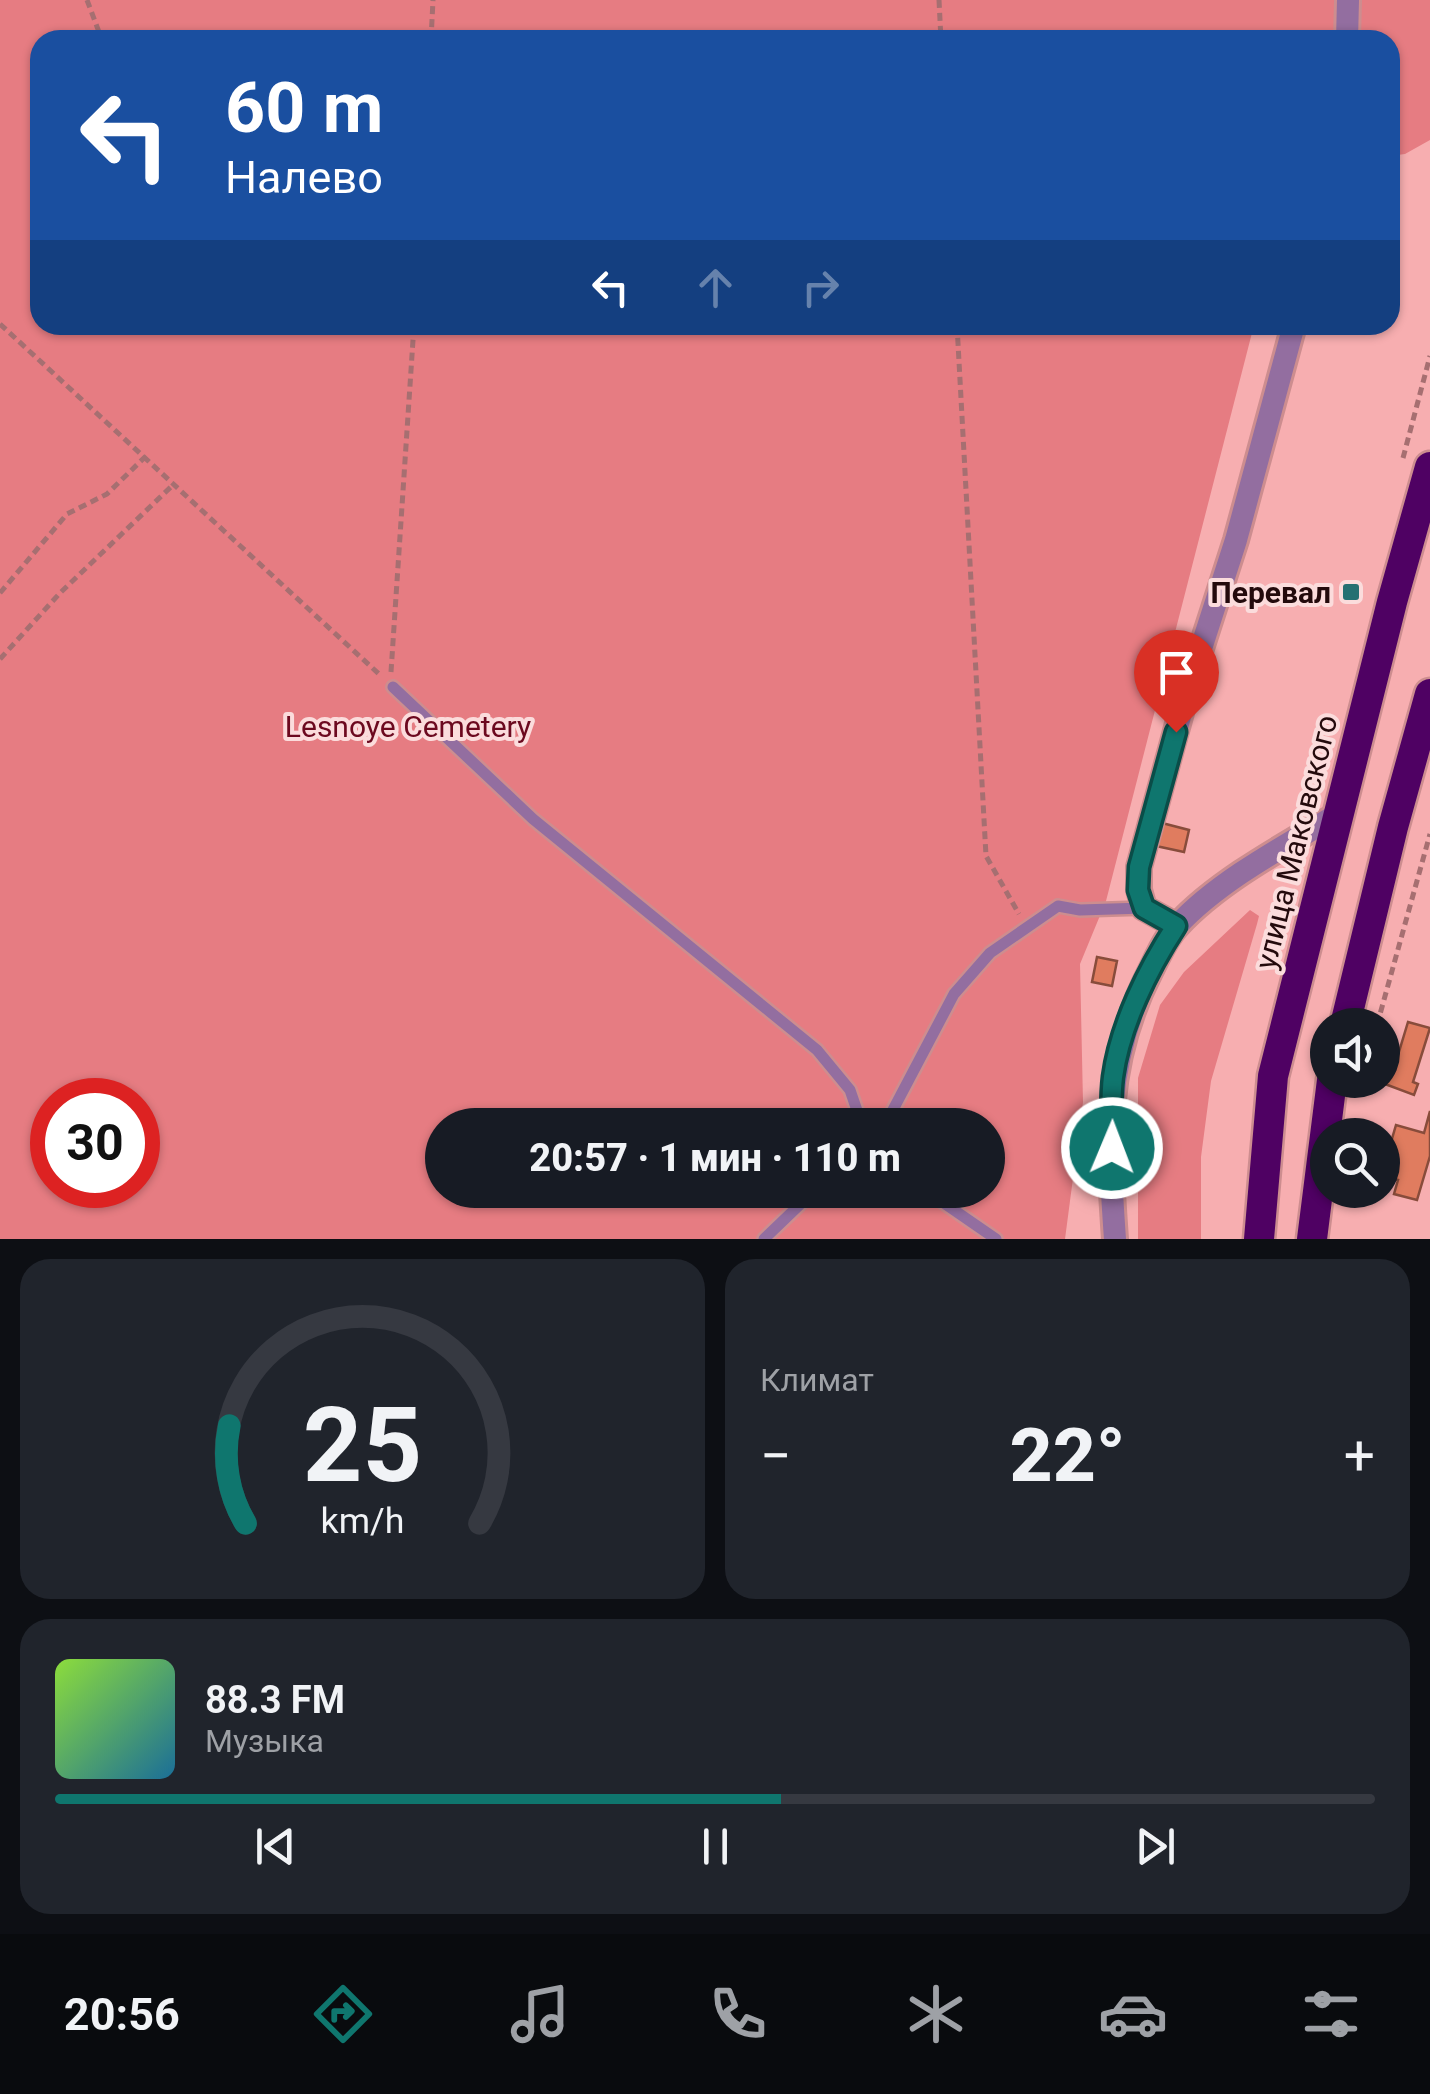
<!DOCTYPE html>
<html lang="ru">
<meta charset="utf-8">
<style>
body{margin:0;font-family:Roboto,sans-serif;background:#20242c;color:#f1f3f6;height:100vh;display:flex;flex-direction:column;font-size:38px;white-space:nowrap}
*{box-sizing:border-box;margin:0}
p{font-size:32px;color:#9ea1a6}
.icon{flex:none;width:55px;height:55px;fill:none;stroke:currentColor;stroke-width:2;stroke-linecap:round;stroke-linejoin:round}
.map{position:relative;height:1239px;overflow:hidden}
.sheet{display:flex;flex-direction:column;gap:20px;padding:20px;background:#0d0f14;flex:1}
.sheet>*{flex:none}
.banner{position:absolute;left:30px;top:30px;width:1370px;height:305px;border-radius:30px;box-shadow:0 2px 8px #0004;background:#1a4fa0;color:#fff;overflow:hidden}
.fabs{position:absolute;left:1310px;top:1008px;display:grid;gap:20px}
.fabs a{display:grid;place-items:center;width:90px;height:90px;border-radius:50%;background:#171b24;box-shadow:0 2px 8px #0004;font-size:50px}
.speed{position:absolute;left:30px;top:1078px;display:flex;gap:20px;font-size:50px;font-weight:700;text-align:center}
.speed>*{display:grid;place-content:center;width:130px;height:130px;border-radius:50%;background:#171b24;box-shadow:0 2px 8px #0004;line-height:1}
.speed .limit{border:15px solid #d22;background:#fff;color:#111}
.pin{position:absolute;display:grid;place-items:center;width:85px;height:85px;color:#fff;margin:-102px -42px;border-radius:50% 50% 50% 0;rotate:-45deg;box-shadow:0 0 10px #0007}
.pin .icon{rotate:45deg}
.me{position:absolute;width:110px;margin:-55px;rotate:1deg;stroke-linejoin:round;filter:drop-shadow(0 0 8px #0008)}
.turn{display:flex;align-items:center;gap:35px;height:210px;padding:0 30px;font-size:45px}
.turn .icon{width:130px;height:130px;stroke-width:2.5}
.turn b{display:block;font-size:70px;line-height:85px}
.lanes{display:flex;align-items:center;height:95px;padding:0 30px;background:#0003;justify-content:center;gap:50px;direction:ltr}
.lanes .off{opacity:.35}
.big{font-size:75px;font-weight:800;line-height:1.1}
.sheet .widget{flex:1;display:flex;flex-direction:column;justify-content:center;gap:15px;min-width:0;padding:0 35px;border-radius:30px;background:#20242c}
.sheet .dial{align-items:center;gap:0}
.dial svg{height:260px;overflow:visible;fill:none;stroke:#363941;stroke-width:7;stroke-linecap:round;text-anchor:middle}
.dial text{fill:#f1f3f6;stroke:none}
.song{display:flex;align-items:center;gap:30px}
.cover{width:120px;height:120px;border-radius:15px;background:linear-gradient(135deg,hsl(90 70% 55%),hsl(200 70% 35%))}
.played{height:10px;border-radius:5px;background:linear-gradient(90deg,#0f766e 55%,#363941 55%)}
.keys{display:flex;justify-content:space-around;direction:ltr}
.heat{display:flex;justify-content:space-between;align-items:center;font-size:55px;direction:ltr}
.sheet .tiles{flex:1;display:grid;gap:20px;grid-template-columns:1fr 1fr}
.widget:last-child{grid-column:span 2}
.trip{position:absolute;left:425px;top:1108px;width:580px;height:100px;border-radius:50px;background:#171b24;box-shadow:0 2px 8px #0004;font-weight:800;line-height:100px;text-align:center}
.dock{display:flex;height:160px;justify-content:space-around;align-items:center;background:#090b0e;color:#9ea1a6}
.dock .icon{width:70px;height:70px}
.dock .current{color:#0f766e}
.dock b{font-size:45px;color:#f1f3f6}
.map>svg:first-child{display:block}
.green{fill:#e67c82;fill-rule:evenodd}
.building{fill:#e07c5f;stroke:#884c3b;stroke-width:2.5}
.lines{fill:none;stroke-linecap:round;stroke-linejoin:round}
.lane-casing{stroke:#cd8d8f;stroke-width:16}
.street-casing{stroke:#cd8d8f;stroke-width:28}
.highway-casing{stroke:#cd8d8f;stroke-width:35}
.path{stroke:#a66f71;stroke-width:5;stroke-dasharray:8 5;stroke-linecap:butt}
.lane{stroke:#936ea0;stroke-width:11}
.street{stroke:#936ea0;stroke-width:22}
.highway{stroke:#4f0163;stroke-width:30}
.route-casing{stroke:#0a4d48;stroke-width:25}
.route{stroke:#0f766e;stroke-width:18}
.poi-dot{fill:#257072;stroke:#fbdcdc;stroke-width:4}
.labels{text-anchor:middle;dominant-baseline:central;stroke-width:8;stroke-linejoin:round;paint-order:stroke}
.poi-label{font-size:30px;font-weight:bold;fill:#230a0c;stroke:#fbdcdc;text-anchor:end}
.park-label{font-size:30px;fill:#6c091f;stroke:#fbdcdc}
.street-label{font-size:30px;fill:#230a0c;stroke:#fbdcdc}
</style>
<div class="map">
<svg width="1430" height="1239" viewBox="0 0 1430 1239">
<rect width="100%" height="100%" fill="#f7aeb0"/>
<path class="green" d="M0,0H1430V140L1405,154L1390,156V40H40V325H1254L1106,901L1080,964L1083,1102L1065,1239H0ZM52,1100H138V1185H52ZM442,1125H988V1190H442Z
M1250,910L1259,916L1257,924L1211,1081L1201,1157V1239H1138V1078L1160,1005L1184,972Z"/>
<path class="building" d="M1162,823L1189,830L1184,852L1156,846Z
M1097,957L1117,961L1112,986L1092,982Z
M1408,1022L1430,1028L1413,1082L1418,1084L1414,1095L1377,1081L1382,1080L1383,1061L1395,1065Z
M1430,1111V1156L1417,1200L1394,1194L1398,1180L1382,1176V1173L1396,1125L1424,1133Z"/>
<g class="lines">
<g class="lane-casing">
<path id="lane" d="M393,687L533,819L817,1050L850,1090L862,1125
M885,1125L954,994L990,953L1058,906L1080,910L1144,908
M925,1190L996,1239
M764,1239L815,1190"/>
</g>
<g class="street-casing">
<path id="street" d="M1347,40L1348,0
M1177,926L1144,908L1139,890V867L1185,698L1236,540L1294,325
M1115,1239C1108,1141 1104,1062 1150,972C1158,956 1165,939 1177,926C1218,881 1288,844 1340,813"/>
</g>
<g class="highway-casing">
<path id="highway" d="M1345,1025L1393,827L1430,694
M1259,1239L1273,1076L1392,602L1430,467
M1312,1239L1332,1080"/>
</g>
<path class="path" d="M87,0L102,40
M939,0L941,40
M431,40L433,0
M0,324L380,675
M957,325L986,856L1019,914
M1403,458L1430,356
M0,593L67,514L107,494L146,456
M0,659L60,593L175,483
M391,672L414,325
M1377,1025L1430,834"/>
<use href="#lane" class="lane"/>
<use href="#street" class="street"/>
<use href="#highway" class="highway"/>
</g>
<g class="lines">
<g class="route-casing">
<path id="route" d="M1112,1148C1112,1125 1110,1100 1113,1077C1120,1025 1148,969 1176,926L1144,908L1138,890L1139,867L1176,732"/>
</g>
<use href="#route" class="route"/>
</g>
<rect class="poi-dot" x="1341" y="582" width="20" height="20" rx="5"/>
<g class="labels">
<g class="poi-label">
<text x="1331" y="592">Перевал</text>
</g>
<g class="park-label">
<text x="408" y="726">Lesnoye Cemetery</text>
</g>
<g class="street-label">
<text transform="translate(1296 842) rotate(-76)">улица Маковского</text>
</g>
</g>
</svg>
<div class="fabs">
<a><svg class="icon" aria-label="sound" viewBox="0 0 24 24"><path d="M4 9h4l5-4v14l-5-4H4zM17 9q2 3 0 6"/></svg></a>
<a><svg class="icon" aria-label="search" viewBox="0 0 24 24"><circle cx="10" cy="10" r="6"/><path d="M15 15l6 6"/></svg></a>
</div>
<div class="speed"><div class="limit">30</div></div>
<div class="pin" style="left:1176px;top:732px;background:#d93025"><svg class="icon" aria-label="arrive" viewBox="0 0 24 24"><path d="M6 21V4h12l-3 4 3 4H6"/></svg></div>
<svg class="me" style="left:1112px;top:1148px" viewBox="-20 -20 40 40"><circle r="17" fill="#0f766e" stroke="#fff" stroke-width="3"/><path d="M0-11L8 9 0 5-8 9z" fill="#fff"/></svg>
<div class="trip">20:57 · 1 мин · 110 m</div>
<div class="banner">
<div class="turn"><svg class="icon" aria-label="left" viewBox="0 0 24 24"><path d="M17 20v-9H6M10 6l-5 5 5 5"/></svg><div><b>60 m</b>Налево</div></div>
<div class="lanes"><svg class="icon" aria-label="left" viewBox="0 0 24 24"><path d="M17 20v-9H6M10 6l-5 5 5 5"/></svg><svg class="icon off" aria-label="ahead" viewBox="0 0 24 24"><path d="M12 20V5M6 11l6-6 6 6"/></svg><svg class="icon off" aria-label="right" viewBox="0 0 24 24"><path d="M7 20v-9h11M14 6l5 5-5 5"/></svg></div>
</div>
</div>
<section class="sheet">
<div class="tiles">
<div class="widget dial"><svg viewBox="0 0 100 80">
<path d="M14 69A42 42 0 1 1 86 69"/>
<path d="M14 69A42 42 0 0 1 9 39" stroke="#0f766e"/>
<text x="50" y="56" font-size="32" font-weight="700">25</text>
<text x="50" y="72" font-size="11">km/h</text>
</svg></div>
<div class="widget"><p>Климат</p>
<div class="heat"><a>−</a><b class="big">22°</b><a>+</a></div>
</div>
<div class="widget">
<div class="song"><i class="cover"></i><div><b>88.3 FM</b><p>Музыка</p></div></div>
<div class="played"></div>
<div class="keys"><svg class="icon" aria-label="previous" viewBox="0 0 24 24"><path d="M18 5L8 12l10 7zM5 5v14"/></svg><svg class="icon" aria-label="pause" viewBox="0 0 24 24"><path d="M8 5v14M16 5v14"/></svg><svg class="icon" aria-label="next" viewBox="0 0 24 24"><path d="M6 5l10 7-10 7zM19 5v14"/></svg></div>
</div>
</div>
</section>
<nav class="dock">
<b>20:56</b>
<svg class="icon current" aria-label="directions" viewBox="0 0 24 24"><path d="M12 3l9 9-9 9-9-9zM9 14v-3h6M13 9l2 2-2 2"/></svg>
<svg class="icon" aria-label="music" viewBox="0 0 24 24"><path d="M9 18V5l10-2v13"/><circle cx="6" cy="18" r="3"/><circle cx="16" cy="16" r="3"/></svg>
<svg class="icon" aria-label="phone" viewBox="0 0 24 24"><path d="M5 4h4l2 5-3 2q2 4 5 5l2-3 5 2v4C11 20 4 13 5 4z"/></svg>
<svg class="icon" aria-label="climate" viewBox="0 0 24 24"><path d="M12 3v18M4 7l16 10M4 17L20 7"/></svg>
<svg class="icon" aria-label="car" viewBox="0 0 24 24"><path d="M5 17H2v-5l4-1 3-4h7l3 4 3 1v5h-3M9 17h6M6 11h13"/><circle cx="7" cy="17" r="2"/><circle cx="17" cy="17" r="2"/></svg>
<svg class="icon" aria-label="filters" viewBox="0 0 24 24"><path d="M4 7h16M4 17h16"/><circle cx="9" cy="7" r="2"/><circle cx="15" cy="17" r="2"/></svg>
</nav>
